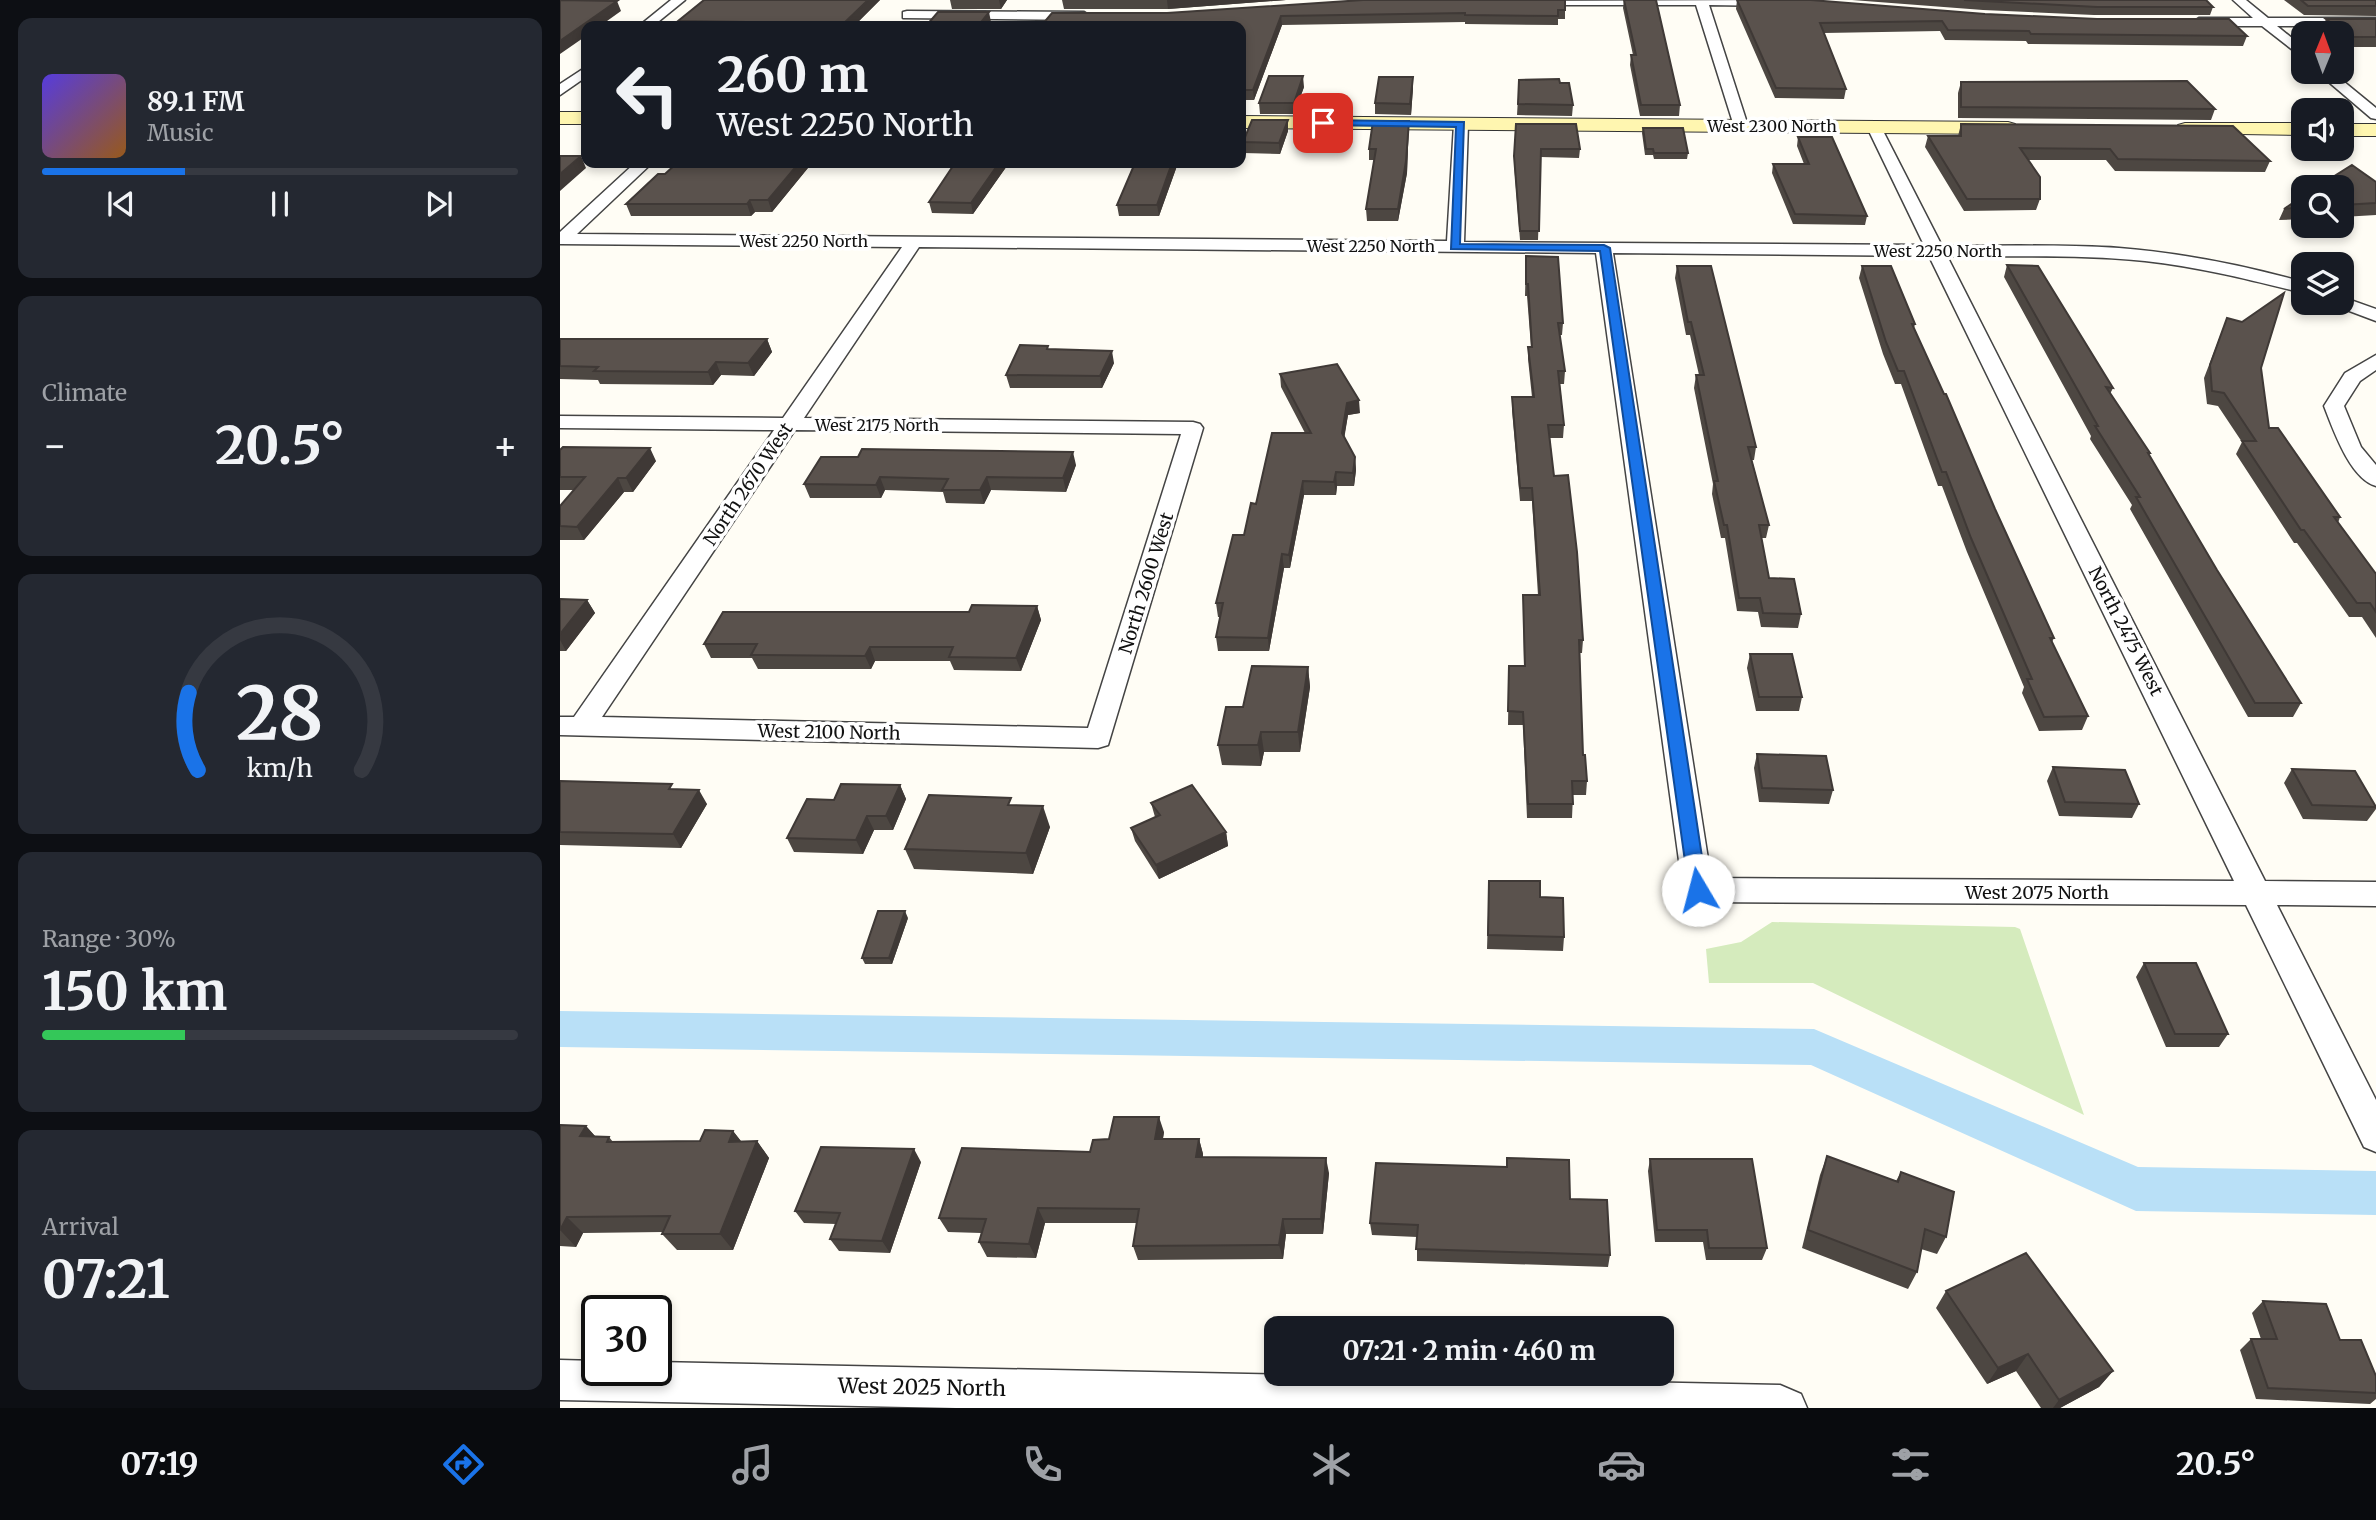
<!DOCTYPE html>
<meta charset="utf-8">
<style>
body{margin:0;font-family:Merriweather,serif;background:#242831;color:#f1f3f6;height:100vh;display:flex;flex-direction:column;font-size:26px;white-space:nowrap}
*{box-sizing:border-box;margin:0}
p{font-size:23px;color:#9ea1a6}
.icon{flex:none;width:38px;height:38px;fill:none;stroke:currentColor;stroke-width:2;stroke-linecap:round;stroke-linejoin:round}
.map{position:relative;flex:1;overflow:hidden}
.details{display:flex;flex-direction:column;gap:18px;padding:18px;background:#0d0f14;width:560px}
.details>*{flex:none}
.banner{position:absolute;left:21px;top:21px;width:665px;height:147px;border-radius:14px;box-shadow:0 4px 10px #0003;background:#171b24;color:#f1f3f6;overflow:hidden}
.needle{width:46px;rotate:1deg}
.controls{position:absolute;left:1731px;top:21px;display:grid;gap:14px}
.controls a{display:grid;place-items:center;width:63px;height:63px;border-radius:14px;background:#171b24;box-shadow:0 4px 10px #0003;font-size:35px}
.speed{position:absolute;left:21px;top:1295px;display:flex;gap:14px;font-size:35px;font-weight:700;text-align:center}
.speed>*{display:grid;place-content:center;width:91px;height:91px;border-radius:50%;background:#171b24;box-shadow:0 4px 10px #0003;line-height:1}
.speed .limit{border:4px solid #111;border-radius:10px;background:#fff;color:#111}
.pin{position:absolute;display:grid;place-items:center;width:60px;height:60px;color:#fff;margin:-30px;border-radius:14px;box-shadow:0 4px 10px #0006}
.me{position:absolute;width:77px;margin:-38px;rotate:352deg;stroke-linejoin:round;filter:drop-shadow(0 0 5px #0008)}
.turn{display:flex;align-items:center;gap:24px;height:147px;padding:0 21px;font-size:32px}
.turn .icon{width:91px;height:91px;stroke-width:2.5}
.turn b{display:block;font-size:49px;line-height:60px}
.big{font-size:52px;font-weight:700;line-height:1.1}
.details .widget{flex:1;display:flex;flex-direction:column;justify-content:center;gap:10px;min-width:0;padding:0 24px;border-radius:14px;background:#242831}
.details .dial{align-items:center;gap:0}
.dial svg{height:182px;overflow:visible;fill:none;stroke:#363941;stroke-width:7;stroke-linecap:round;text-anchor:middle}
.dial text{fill:#f1f3f6;stroke:none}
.song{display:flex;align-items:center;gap:21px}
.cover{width:84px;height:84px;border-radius:10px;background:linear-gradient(135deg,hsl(250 70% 55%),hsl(30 70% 35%))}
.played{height:7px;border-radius:4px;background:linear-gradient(90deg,#1a73e8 30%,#363941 30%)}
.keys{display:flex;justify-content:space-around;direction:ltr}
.heat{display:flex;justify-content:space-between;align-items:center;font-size:38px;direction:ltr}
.charge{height:10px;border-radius:5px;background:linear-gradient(90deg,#34c759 30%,#363941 0)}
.trip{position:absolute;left:704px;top:1316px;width:410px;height:70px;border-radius:14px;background:#171b24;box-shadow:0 4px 10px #0003;font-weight:700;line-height:70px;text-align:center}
.menu{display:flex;height:112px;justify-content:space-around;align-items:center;background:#090b0e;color:#9ea1a6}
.menu .icon{width:49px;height:49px}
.menu .selected{color:#1a73e8}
.menu b{font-size:32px;color:#f1f3f6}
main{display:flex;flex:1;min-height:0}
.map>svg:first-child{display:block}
.green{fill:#d5ebbd}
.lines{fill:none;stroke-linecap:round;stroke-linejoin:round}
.canal{fill:#b9e0f7;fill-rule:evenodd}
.street-casing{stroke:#444;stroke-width:3}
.secondary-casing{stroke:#333;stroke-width:2}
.street{fill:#fff;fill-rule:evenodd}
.secondary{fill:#fff6b0;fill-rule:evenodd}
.wall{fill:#4d4742}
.shaded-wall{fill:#3f3936}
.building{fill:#5a524d;stroke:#3f3936;stroke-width:2}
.route{fill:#1a73e8;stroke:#114b97;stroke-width:2}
.labels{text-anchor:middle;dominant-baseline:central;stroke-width:7;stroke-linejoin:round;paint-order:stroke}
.far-street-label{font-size:16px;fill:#111;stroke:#fff}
.street-label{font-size:18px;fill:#111;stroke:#fff}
.near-street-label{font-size:21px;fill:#111;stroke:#fff}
</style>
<main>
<section class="details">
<div class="widget">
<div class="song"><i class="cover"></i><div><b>89.1 FM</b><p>Music</p></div></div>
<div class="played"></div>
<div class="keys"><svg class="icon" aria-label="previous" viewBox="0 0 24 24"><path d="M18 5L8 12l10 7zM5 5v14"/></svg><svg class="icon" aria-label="pause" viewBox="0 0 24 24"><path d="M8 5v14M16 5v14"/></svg><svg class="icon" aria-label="next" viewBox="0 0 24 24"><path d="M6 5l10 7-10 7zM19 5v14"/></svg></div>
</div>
<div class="widget"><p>Climate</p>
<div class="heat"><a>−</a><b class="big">20.5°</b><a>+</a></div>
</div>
<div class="widget dial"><svg viewBox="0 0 100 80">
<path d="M14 69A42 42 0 1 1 86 69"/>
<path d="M14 69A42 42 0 0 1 10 35" stroke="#1a73e8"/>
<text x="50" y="56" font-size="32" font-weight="700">28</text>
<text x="50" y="72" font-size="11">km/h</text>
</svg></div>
<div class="widget"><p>Range · 30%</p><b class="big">150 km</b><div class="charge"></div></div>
<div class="widget"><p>Arrival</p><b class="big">07:21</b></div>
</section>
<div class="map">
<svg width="1816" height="1408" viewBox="0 0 1816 1408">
<rect width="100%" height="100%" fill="#fffdf5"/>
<path class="green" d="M1212,922L1455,927L1460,929L1524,1115L1253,983H1149L1146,949L1181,942Z"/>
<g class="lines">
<path class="canal" d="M0,1011L1254,1029L1578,1167L1816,1171V1215L1576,1211L1251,1065L0,1047Z"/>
<g class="street-casing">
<path id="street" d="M111,0H125L93,26H79Z
M1218,0L1217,5L1213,6L1149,5L1188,126L1181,130L1174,126L1136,5H971L965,1Z
M1673,0H1686L1708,18H1816V26H1717L1743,47V58L1702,26H1639L1633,22L1639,18H1693Z
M347,11L524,12L530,16L524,20L343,18V12Z
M26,67V77L0,95V84Z
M1757,72H1772L1816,108V119L1811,118Z
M901,120L908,124L904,242L1364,245L1307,127L1314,123L1321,127L1382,246C1440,246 1500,244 1559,248C1621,253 1683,265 1743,282V293C1691,280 1639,267 1585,261C1520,254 1453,257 1387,256L1705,881L1816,882V906L1717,905L1816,1100V1152L1804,1147L1686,905L1138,902L1127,898L1123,890L1036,253L359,247L244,418L633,422L640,424L643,428L548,745L538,748L0,735V717H14L214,430L0,428V416L223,418L342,247L0,244V232L75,163H92L17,234L887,241L894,124ZM1053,253L1369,256L1674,881L1151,878ZM235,430L621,434L528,728L42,717Z
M1782,297L1816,309V321L1776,306L1773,303H1782Z
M1816,355V370L1800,381L1784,406L1801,447L1816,465V486C1790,479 1773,429 1764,406L1785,373Z
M0,1360L37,1361V1370H96V1362L1220,1385L1241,1394L1247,1408H396L0,1400Z"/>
</g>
<g class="secondary-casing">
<path id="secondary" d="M0,112H26V124H0Z
M681,116L1448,122L1455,124L1458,128L1455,132L1448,134L681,128Z
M1625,123H1743V135L1618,133L1615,129L1618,125Z
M1782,124H1816V136H1782Z"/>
</g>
<use href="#street" class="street"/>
<use href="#secondary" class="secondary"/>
</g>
<path class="wall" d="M144,0H320L294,26H120L118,21Z
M390,0H447L441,9H392Z
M502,0H726L608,9H504Z
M1064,0L1120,105L1119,116H1080L1070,65L1071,55H1073L1063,8Z
M1177,0L1687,36L1683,46L1468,44L1466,41L1385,40L1380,31L1264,33L1286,89L1284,99L1215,98L1176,9Z
M1292,0H1646L1653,7L1650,15H1534L1423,10Z
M1724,0H1816V16L1744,15Z
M1005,10V19H998V25L905,24V22L722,25L694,100H681V26L607,13Z
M1766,19H1816V47H1786L1782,43V33H1768L1762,29Z
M853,77V88L851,115L815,114V103Z
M959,80L1000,83L1013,105L1012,116L957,115Z
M1401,82L1655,109L1651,120L1398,118V93Z
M744,87L734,114H700L699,103Z
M728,120V131L720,154L684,153L683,142Z
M849,121L847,173L838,221H807L806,209L814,160H809V149Z
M956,124L1020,149L1019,158L981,157L978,240H960L954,164Z
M1401,124L1710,161L1705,172L1555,171L1546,160H1468L1480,199L1476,210L1404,211L1365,147L1368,136H1398Z
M1083,128L1128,153L1127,159H1094L1093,155H1085L1082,133Z
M1238,137L1307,216L1305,225L1233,224L1212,173L1213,164H1244L1237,146Z
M252,163L212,212H195L191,216H71L66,204L105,174Z
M395,163H449L413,214L372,213L369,202Z
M618,163L599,216H559L557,205Z
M1816,182V215L1782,217V187Z
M1743,196V219L1719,220L1724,209Z
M966,256L1003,323L1002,335H999L1005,371L1004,384H1000L1004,425L1003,438H990L994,476L1023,640L1022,653H1020L1023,755L1027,781L1026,795H1013L1012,818H967L963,725H948L949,666H964L963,595H978L972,501H960L952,410V397H972L968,359V347H971L967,296H965Z
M1447,265L1553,388L1550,394L1590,453L1589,455L1657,570L1741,703L1733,717H1688L1570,509L1572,505L1530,439L1531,436L1444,277Z
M1117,266L1196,447L1194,460H1192L1209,525L1206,538H1201L1209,578L1241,614L1238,628L1201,627L1198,612L1177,611L1165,538H1161L1152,494L1153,484L1134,388L1136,375H1139L1130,335H1126L1115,278Z
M1302,266L1355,324L1354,328L1435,509L1494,638L1492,642L1528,716L1522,730L1479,731L1462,693L1464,687L1407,552L1382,486H1378L1341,384H1335L1323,354L1299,278Z
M1667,318L1701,368L1709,428L1780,517L1778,523L1816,574V638L1802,617H1789L1737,543H1734L1676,454L1682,442L1658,406L1647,404L1644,378Z
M0,339H207L212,352L194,376L161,375L153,385L40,384L38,380L0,379Z
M489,349L554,363L542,388H450L446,375Z
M720,374L800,413L788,415L784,437L795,457L796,470L794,486H777L776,495H744L730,568H724L709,651H658L656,637L660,617H658L656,603L696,504L745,433L721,387Z
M0,450L96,461L73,492H64L24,540H0V526L14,490H0Z
M261,457L516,465L506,492L431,490L424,504L386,503L383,492L325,490L321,498H250L244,484Z
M0,599L27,600L35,613L6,651H0Z
M477,606L481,620L461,671L394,670L390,661H315L311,669H198L192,658H151L144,644L409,612Z
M1190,654L1242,697L1239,711H1196L1187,668Z
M748,667L750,687L740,752H704L701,766L662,765L658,745L683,707Z
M1197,754L1273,790L1269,804L1199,802L1194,768Z
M1493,767L1579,804L1572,818L1499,816L1487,781Z
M1732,769L1816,806V809L1807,821L1743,819L1724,783Z
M0,781L115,789L147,804L121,848L0,845Z
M340,785L346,799L333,830H314L303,854L234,852L227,838L274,800Z
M591,803L666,832L668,846L599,879L575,841L571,828L595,817Z
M453,805L490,827L473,874L354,869L345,849Z
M929,881L980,897L1004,937L1003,951L927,949Z
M348,918L332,964H305L302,958Z
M1584,963L1668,1034L1659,1047H1606L1576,977Z
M0,1125L26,1126L35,1136L49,1137L53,1142L140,1141L173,1131L181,1141H197L209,1158L173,1250H117L102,1234L103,1232L23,1233L16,1247L0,1246Z
M604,1132L603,1139H639L643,1154V1157L769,1173L763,1234H726L723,1259L578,1260L573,1246L577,1223H485L476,1258L427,1257L419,1242L421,1233L388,1232L379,1218L530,1152L549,1139Z
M1267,1156L1336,1181L1341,1172L1386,1237L1377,1254L1361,1249L1357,1272L1348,1289L1242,1248L1260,1175Z
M1090,1159L1207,1248L1202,1260H1146L1143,1242H1095L1088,1171Z
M361,1162L330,1253L279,1251L270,1239L276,1224L244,1223L235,1211Z
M1010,1199L1050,1255L1048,1267L857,1261V1237L812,1235L810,1223Z
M1386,1291L1553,1371L1539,1387L1500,1408H1481L1456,1371L1427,1384L1376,1308Z
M1703,1301L1780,1340L1816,1376V1399L1810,1404L1696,1399L1680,1350L1691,1339H1701L1692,1313Z"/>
<path class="shaded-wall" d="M308,0H320L294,26H281Z
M439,0H447L441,9Z
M607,0H726L608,9Z
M57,1L61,11L40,26H26V36L0,54V41Z
M429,12L431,22L428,26H418Z
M721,16L722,25L694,100L693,90Z
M743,76L744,87L734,114V103Z
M853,77V88L851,115L850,104Z
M728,120V131L720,154L719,143Z
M849,121L847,173L838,221V209Z
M21,156L26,168L0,191V174Z
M239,163H252L212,212L208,200Z
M439,163H449L413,214L411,203Z
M612,163H618L599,216L597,205Z
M190,200L195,212L191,216L187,204Z
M207,339L212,352L194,376L188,363Z
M552,351L554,363L542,388L540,376Z
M156,362L161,375L153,385L148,372Z
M799,400L800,413L788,415L783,446L782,433L787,403Z
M90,448L96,461L73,492L66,478Z
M513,452L516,465L506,492L503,478Z
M795,457L796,470L794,486L793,473Z
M776,472L777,486L776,495L774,482Z
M320,477L325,490L321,498L316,485Z
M427,477L431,490L424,504L420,490Z
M58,478L64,492L24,540L17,527Z
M743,481L744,495L730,568L729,555Z
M722,554L724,568L709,651L708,638Z
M27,600L35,613L6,651L0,640V634Z
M477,606L481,620L461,671L456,658Z
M310,647L315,661L311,669L305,656Z
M748,667L750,687L740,752L738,732Z
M701,732L704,752L701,766L698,745Z
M340,785L346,799L333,830L326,816Z
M139,790L147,804L121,848L113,834Z
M483,806L490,827L473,874L466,853Z
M307,816L314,830L303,854L296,840Z
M666,832L668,846L599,879L596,865Z
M345,911L348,918L332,964L329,958Z
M599,1117L604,1132L600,1154L595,1139Z
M26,1126L41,1143L20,1136Z
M173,1131L186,1148L169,1142Z
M639,1139L643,1154L640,1172L636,1157Z
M197,1141L209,1158L173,1250L160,1234Z
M354,1149L361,1162L330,1253L322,1241Z
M766,1158L769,1173L763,1234L761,1219Z
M478,1208L485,1223L476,1258L469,1244Z
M7,1217L23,1233L16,1247L0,1230Z
M723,1219L726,1234L723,1259L719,1245Z
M1468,1354L1456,1371L1427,1384L1438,1368Z
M1553,1371L1539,1387L1500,1408H1493L1499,1400Z"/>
<path class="building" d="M0,0L57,1L0,41Z
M144,0H308L281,26H241L244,23L118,21Z
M803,0H1005V10H998V16L905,15V13L721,16L693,90H681V26H481L492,13H607Z
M1064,0H1096L1120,105H1081L1071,55H1076Z
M1177,0H1251L1425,14L1537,19H1669L1687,36L1471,34L1469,31L1388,30L1382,21L1260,23L1286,89L1216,88Z
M1404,0H1646L1653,7H1537Z
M1741,0H1816V6H1748Z
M378,12H429L418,26H366Z
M1766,19H1816V37H1790Z
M709,76H743L734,103H699Z
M819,77H853L850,104L815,103Z
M999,79L1000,83H1009L1013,105L958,104L959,80Z
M1627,81L1655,109L1401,107V82Z
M692,120H728L719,143L683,142Z
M813,121H849L846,161L838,209H806L816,149H809Z
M956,124H1016L1020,149H981L979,231H960L954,156Z
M1401,124L1673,126L1710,161L1558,159L1550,149L1460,148L1480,177V199H1407L1368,136H1401Z
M1083,128H1123L1128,153H1094L1093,149H1086Z
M1238,137H1272L1307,216L1235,214L1213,164H1249Z
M0,156H21L0,174Z
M117,163H239L208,200H190L187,204H66L98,174H105Z
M395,163H439L411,203L369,202Z
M575,163H612L597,205H557Z
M1792,165L1816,182V203L1782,205V187H1757Z
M1743,196V207L1724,209Z
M966,256L998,257L1003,323H998L1005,371H998L1004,425H988L994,476L1008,475L1017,552L1023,640H1019L1023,755H1025L1027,781H1012L1013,804H968L963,712L948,711L949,666H965L963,595H980L972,488H960L952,397H974L968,347H972L968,284H966Z
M1447,265L1478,266L1553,388L1546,387L1590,453H1588L1657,570L1741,703H1695L1576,497H1580L1535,426H1538Z
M1117,266H1151L1196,447H1188L1209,525H1199L1209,578L1234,579L1241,614L1203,613L1200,598H1179L1167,525H1164L1154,481H1158L1136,375H1144L1131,322H1128Z
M1302,266H1331L1355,324H1352L1384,394H1386L1435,509L1494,638H1490L1528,716L1484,717L1467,679H1472L1411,538L1386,472H1382L1344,371H1338L1326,342Z
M1724,293L1701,368L1709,428H1718L1780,517H1774L1816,574V612L1810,603H1797L1744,530H1741L1682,441H1696L1664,393L1652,391L1650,365L1667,318L1682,322Z
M0,339H207L188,363L156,362L148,372L34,371L38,367L0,366Z
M460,345L488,346L487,349L552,351L540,376L446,375Z
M777,364L799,400L787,403L782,433L795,457L793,473L776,472L774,482L743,481L729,555L722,554L708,638L656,637L663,603H656L673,535H684L691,503L696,504L712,433H751L720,374Z
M3,447L90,448L66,478H58L17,527L0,526V506L25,477H0V450Z
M302,449L513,452L503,478L427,477L420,490H382L388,479L320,477L316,485L244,484L261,457H298Z
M0,599L27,600L0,634Z
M412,605L477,606L456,658L389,657L393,647H310L305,656L191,655L197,644H144L163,612H409Z
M1190,654H1232L1242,697H1199Z
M692,666L748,667L738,732H701L698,745H658L666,707H683Z
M1197,754L1266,756L1273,790L1202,788Z
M1493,767L1565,770L1579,804L1505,802Z
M1732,769L1795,771L1816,807L1752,805Z
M0,781L112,784L109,789L139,790L113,834L0,832Z
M281,784L340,785L326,816H307L296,840L227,838L247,799L274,800Z
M632,785L666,832L596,865L571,828L600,815L591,803Z
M369,795L451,798L448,805L483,806L466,853L345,849Z
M929,881H980V897L1003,898L1004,937L928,935Z
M318,911H345L329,958H302Z
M1584,963H1636L1668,1034H1615Z
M554,1117H599L595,1139H639L636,1157L766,1158L761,1219H723L719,1245L573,1246L579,1209L478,1208L469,1244L419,1242L426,1219L379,1218L402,1148L530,1152L533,1140L549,1139Z
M0,1125L26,1126L20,1136L49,1137L47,1142L140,1141L145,1130L173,1131L169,1142L197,1141L160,1234H102L110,1216L7,1217L0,1230Z
M261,1147L354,1149L322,1241L270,1239L280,1213L235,1211Z
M1267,1156L1338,1182L1341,1172L1394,1192L1386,1237L1365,1229L1357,1272L1248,1230Z
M947,1158L1009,1160L1010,1199L1047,1200L1050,1255L856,1249L858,1225L810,1223L816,1163L947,1167Z
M1090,1159H1192L1207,1248H1149L1147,1230H1097Z
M1466,1253L1553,1371L1499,1400L1468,1354L1438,1368L1386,1291Z
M1703,1301L1766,1304L1780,1340H1801L1816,1376V1393L1708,1388L1691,1339H1717Z"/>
<path class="route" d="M763,120L904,122L900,244L1044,245L1050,248L1147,890L1144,895L1138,898L1131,895L1129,890L1040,251L891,249L896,127L760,125L759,123Z"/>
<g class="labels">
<g class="far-street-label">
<text x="1212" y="126">West 2300 North</text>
<text x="244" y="241">West 2250 North</text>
<text x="811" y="246">West 2250 North</text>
<text x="1378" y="251">West 2250 North</text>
<text x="317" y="425">West 2175 North</text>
</g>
<g class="street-label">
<text transform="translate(188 484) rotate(-56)">North 2670 West</text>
<text transform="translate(586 583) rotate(-73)">North 2600 West</text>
<text transform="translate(1566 631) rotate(63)">North 2475 West</text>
<text transform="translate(269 732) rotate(1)">West 2100 North</text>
<text x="1477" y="892">West 2075 North</text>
</g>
<g class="near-street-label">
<text transform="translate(362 1387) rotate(1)">West 2025 North</text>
</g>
</g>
</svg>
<div class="controls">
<a><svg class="needle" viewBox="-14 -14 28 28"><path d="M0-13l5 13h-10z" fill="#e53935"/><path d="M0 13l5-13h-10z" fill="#9ea1a6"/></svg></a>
<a><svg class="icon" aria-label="sound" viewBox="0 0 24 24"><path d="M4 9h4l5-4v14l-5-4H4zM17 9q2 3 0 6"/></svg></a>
<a><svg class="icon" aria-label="search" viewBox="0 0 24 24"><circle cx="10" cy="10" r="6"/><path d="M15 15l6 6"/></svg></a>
<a><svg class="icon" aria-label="layers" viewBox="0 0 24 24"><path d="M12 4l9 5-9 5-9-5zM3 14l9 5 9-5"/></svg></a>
</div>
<div class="speed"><div class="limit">30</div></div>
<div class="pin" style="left:763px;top:123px;background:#d93025"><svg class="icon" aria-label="arrive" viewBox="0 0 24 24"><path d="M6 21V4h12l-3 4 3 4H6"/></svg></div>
<svg class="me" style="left:1138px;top:890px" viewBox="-20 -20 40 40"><circle r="19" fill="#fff"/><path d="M0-13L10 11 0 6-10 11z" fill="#1a73e8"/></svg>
<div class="trip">07:21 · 2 min · 460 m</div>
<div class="banner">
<div class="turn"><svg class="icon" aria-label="left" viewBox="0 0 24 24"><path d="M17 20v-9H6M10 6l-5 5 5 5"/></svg><div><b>260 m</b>West 2250 North</div></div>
</div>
</div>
</main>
<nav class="menu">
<b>07:19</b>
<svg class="icon selected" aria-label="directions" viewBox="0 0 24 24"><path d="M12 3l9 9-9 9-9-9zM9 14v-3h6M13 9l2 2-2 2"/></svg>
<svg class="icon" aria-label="music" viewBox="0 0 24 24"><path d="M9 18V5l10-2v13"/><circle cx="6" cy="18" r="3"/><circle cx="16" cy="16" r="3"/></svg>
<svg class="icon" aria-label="phone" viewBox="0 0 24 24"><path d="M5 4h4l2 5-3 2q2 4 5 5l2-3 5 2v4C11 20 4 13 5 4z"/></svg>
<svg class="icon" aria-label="climate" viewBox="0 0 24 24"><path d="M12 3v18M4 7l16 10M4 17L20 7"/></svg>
<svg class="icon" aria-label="car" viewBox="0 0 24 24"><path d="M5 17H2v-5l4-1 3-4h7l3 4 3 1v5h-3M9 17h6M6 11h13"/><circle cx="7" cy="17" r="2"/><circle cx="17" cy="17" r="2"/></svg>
<svg class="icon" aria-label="filters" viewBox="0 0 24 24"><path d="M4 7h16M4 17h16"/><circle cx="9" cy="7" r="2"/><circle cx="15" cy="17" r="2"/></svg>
<b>20.5°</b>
</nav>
